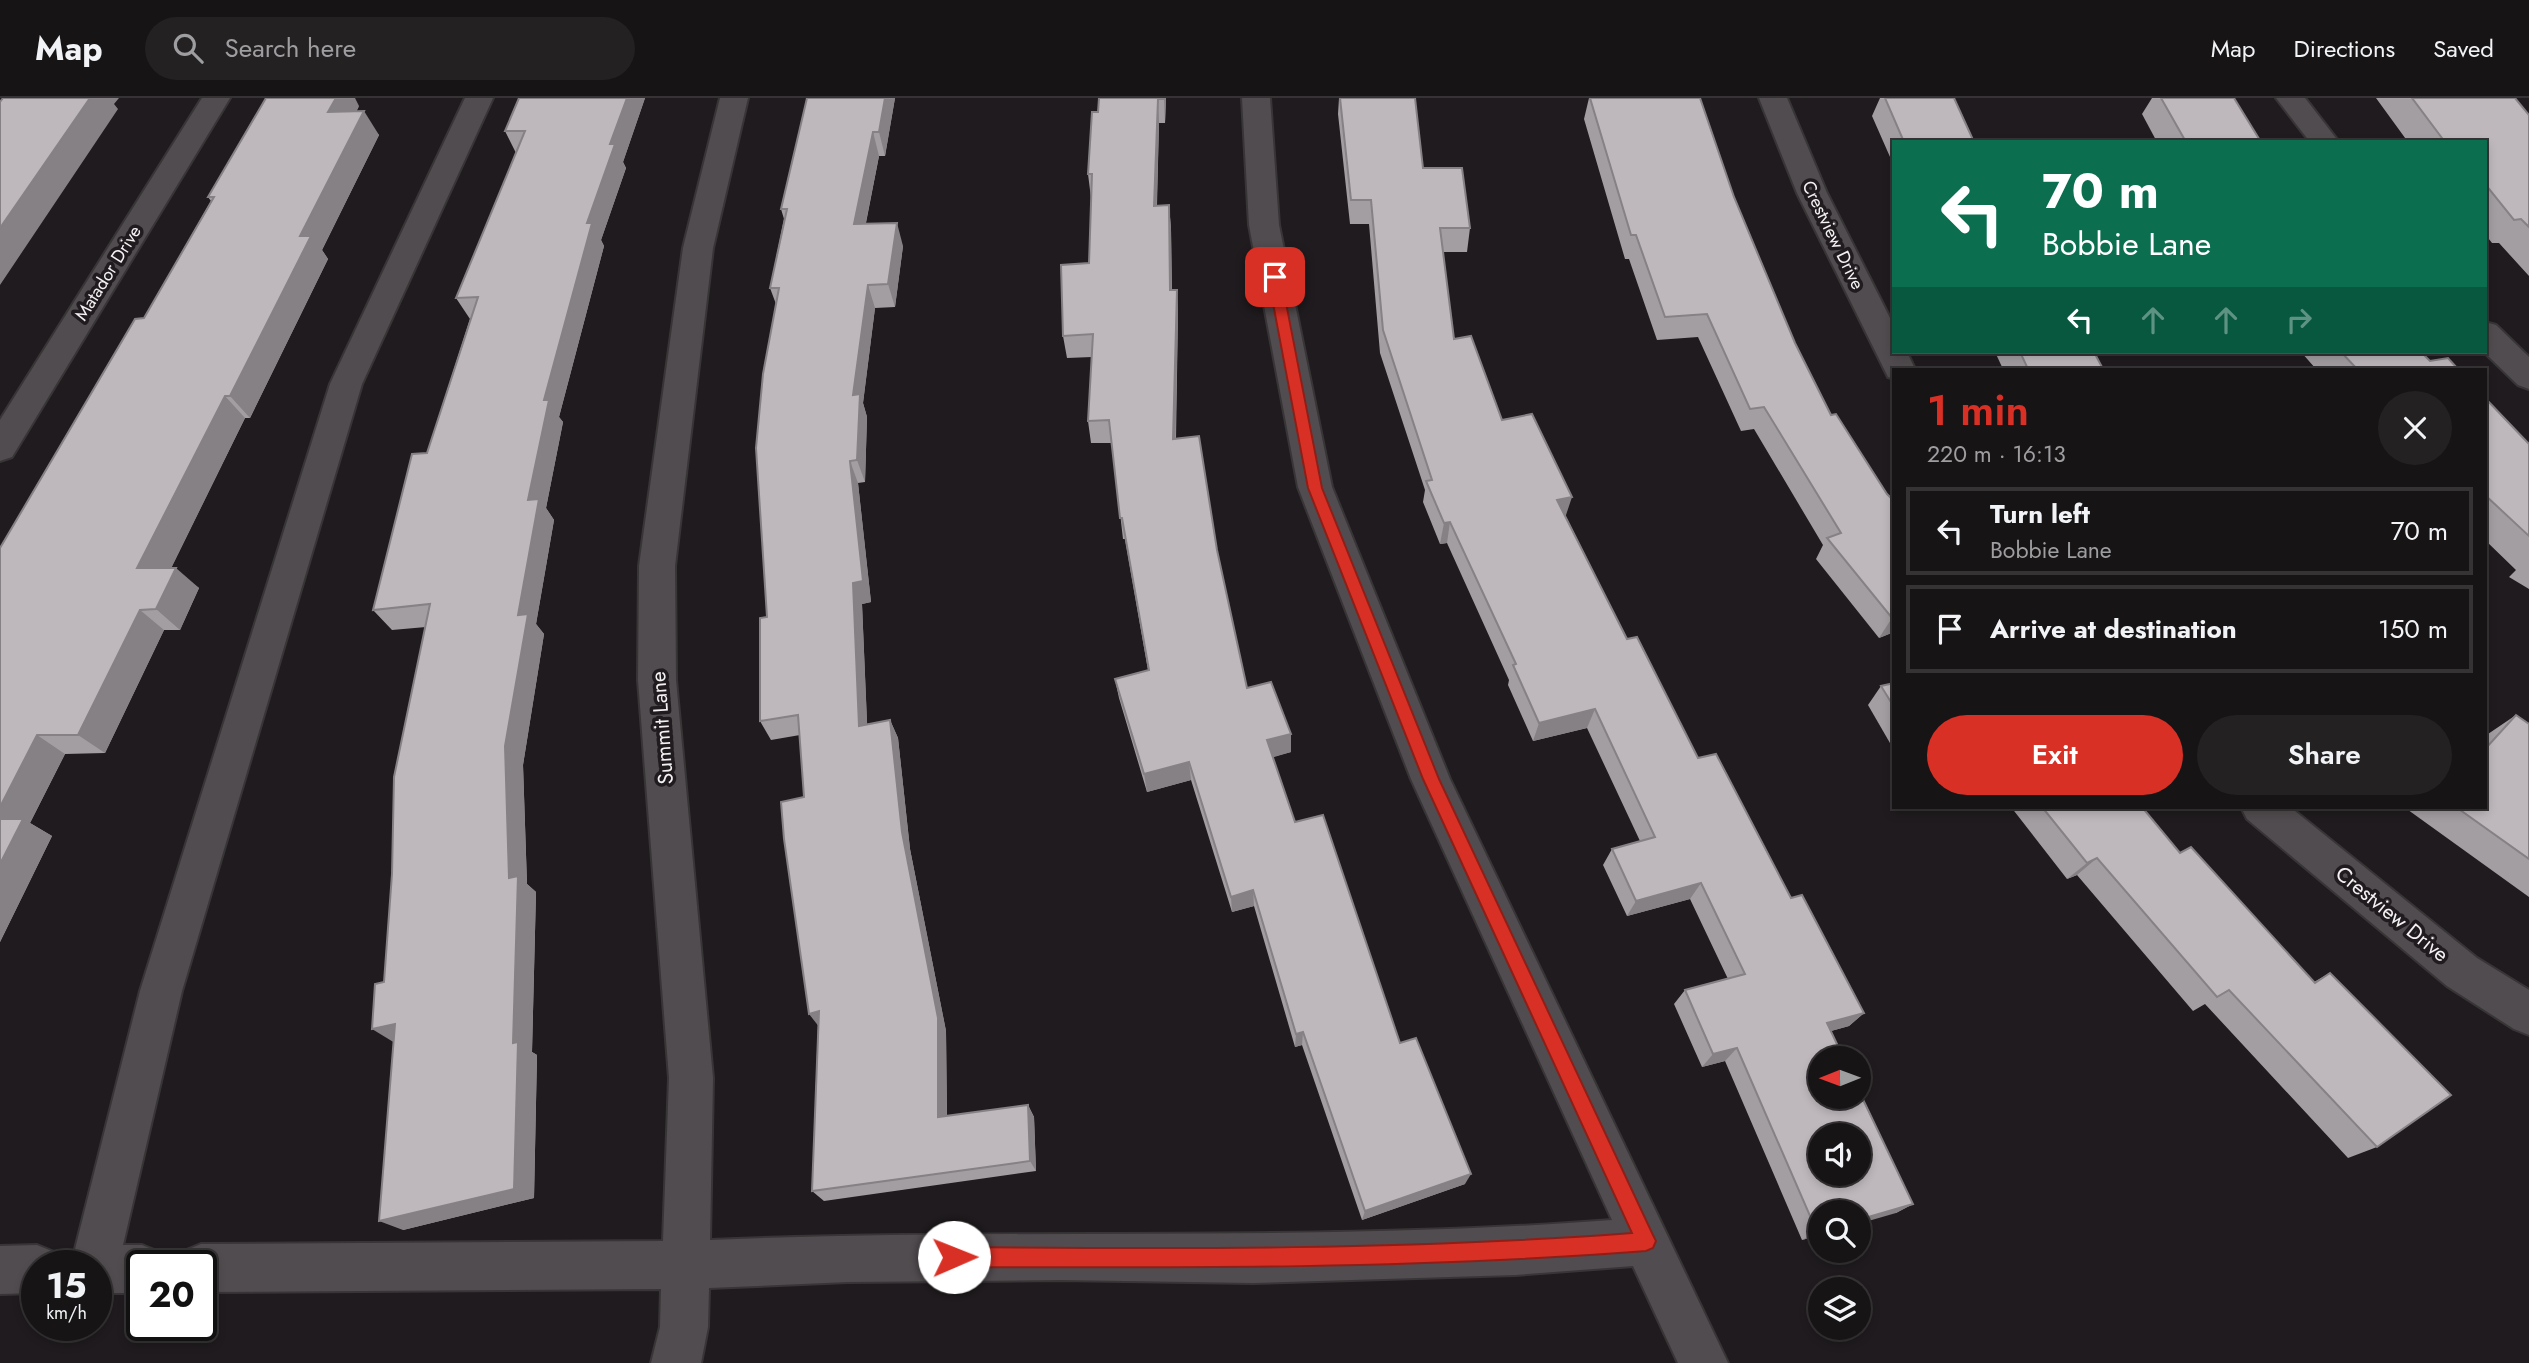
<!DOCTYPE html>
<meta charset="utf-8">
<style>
body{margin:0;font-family:Jost,sans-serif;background:#242123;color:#f1f3f6;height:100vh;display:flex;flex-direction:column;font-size:26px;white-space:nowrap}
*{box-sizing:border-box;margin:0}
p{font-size:23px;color:#9e9ea1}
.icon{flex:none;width:38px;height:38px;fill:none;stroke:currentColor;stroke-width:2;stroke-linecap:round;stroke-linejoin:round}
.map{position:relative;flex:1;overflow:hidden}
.side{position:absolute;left:1892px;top:270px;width:595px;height:441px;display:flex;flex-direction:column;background:#171416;border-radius:0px;box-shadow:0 4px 10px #0003,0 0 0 2px #363335}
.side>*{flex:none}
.top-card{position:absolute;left:1892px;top:42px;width:595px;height:214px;border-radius:0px;box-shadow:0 4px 10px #0003,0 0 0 2px #363335;background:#0b6e4f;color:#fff;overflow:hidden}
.needle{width:46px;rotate:269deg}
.buttons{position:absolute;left:1808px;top:948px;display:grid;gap:14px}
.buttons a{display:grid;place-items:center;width:63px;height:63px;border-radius:50%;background:#171416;box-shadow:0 4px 10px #0003,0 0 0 2px #363335;font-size:35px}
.speed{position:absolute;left:21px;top:1152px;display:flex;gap:14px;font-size:35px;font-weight:700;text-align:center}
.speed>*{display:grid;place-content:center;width:91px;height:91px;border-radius:50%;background:#171416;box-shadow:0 4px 10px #0003,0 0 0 2px #363335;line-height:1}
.speed small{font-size:18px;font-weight:400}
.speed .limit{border:4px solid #111;border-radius:10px;background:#fff;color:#111}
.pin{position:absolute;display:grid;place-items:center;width:60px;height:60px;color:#fff;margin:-30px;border-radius:14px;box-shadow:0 4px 10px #0006}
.me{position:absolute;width:77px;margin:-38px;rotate:89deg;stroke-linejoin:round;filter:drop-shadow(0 0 5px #0008)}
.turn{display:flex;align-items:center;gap:24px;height:147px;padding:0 35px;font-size:32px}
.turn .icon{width:91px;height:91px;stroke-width:2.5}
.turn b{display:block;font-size:49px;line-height:60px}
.lanes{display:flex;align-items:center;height:66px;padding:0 35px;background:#0003;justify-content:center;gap:35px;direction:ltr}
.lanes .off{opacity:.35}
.round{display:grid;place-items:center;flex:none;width:74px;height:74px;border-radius:37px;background:#242123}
.head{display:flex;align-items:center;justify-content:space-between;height:119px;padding:0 35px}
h1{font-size:42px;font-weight:600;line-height:52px;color:#d93025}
.primary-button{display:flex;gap:14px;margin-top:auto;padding:14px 35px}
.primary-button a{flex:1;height:80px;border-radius:42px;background:#d93025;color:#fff;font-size:28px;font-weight:600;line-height:80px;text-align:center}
.primary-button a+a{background:#242123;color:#f1f3f6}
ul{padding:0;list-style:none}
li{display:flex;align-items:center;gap:21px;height:88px;margin:0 14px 10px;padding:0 21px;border:4px solid #363335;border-radius:0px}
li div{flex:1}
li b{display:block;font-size:26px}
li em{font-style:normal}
header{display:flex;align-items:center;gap:42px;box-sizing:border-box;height:98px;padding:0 35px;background:#171416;border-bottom:2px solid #363335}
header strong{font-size:33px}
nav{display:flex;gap:38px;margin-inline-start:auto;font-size:24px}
.search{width:490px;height:63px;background:#242123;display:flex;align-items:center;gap:18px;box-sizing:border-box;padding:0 24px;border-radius:38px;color:#9e9ea1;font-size:26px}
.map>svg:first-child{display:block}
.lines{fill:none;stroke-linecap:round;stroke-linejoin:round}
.minor-casing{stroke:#383537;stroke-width:4}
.minor{fill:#514c4f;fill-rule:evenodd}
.wall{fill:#a39ea2}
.shaded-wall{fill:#858184}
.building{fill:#beb8bc;stroke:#858184;stroke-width:2;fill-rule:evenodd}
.route{fill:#d93025;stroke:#8d1f18;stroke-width:2}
.labels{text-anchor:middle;stroke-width:7;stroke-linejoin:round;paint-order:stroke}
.far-street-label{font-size:18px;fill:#f4f1f3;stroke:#1f1b1e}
.street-label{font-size:21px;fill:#f4f1f3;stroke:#1f1b1e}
</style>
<header>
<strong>Map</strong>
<div class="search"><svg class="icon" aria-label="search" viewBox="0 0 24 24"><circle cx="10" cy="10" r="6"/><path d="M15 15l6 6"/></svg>Search here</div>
<nav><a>Map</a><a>Directions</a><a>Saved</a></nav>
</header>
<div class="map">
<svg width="2529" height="1265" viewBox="0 0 2529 1265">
<rect width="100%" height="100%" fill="#1f1b1e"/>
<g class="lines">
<g class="minor-casing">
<g id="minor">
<path d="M 202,0 L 230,0 L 12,359 L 0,363 L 0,322 Z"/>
<path d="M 465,0 L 493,0 L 362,286 L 182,893 L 123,1147 L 142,1147 L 159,1154 L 164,1167 L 142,1167 L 142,1195 L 96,1195 L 96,1167 L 71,1167 L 140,893 L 330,286 Z"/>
<path d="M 720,0 L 748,0 L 713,150 L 675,468 L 676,582 L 713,980 L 710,1142 C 1011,1129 1312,1145 1612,1122 L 1411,681 L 1298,389 L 1249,127 L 1242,0 L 1270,0 L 1279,127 L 1332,389 L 1450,681 L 1728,1265 L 1678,1265 L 1633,1168 L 1515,1177 L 1253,1185 L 1061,1182 L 848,1184 L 709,1190 L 708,1229 L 701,1265 L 651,1265 L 660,1229 L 661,1191 L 201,1194 L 201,1167 L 178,1167 L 184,1153 L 201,1146 L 663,1143 L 669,980 L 638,582 L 639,468 L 683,150 Z"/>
<path d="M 1759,0 L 1787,0 L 1827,95 L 1894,228 L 1894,254 L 1907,254 L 1915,271 L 1894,271 L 1894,281 L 1888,279 L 1797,95 Z"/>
<path d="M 2276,0 L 2305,0 L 2339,44 L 2310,44 Z"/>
<path d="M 2485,224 L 2496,227 L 2529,259 L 2529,291 L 2518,287 L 2484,254 Z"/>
<path d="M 2241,709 L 2290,709 L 2477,860 L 2529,892 L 2529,937 L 2514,931 L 2447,888 L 2247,721 Z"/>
<path d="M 37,1147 L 54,1154 L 59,1167 L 37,1167 L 37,1195 L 0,1196 L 0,1148 Z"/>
</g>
</g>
<use href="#minor" class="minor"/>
</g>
<g class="wall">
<path d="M 519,0 L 645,0 L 623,64 L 626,70 L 601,142 L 604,148 L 559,319 L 563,324 L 546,410 L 554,422 L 536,526 L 544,536 L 523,667 L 527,786 L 536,794 L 532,954 L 537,957 L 534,1100 L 403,1132 L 394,944 L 384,884 L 426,529 L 392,532 L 373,512 L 427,355 L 470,221 L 456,200 L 516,55 L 505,33 Z"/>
<path d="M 807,0 L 895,0 L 885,58 L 879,58 L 866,125 L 903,148 L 895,209 L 875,210 L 863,305 L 867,319 L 865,384 L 858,385 L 871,504 L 862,506 L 867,626 L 890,622 L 898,640 L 910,751 L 946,933 L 947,1018 L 1028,1007 L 1034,1019 L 1036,1073 L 824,1103 L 812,1093 L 818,927 L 800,637 L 771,642 L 760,623 L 767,519 L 776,206 L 770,190 L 784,121 L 781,111 Z"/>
<path d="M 1099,0 L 1166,0 L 1165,25 L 1159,25 L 1157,107 L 1169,107 L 1171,131 L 1172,192 L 1177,192 L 1178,215 L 1176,341 L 1217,452 L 1247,590 L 1291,636 L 1291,654 L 1272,659 L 1295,724 L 1400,945 L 1465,1086 L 1362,1122 L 1302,947 L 1295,949 L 1254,808 L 1232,814 L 1191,682 L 1147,694 L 1119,600 L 1115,581 L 1148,572 L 1125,441 L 1123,441 L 1112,345 L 1091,345 L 1088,323 L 1092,259 L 1067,260 L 1063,238 L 1089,165 L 1091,100 L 1088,76 L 1098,14 Z"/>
<path d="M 1339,0 L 1415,0 L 1423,70 L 1470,130 L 1467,154 L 1443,154 L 1454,241 L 1502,322 L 1566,419 L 1627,541 L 1698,660 L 1791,800 L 1864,915 L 1849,928 L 1831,933 L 1913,1106 L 1896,1115 L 1820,1115 L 1820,1137 L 1802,1142 L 1725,963 L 1702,969 L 1674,906 L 1685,892 L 1728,881 L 1690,801 L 1627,818 L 1603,767 L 1612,751 L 1640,743 L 1587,630 L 1533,643 L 1508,587 L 1509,582 L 1447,445 L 1440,446 L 1423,404 L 1425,392 L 1380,255 L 1369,126 L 1350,126 L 1338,16 Z"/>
<path d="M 1589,0 L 1700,0 L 1734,99 L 1795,245 L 1831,317 L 1887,396 L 1894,534 L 1879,540 L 1816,461 L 1823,447 L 1754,331 L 1741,333 L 1698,239 L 1657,242 L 1629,161 L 1625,161 L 1584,21 Z"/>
<path d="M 1880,0 L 1954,0 L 1974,44 L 1894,44 L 1894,68 L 1872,18 Z"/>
<path d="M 2152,0 L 2234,0 L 2261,44 L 2157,44 L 2142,16 Z"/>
<path d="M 2376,0 L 2515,0 L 2529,17 L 2529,178 L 2499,145 L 2492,145 L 2485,136 L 2485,44 L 2408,44 Z"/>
<path d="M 359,8 L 356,14 L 379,37 L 322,152 L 328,161 L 250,320 L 245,320 L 171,470 L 199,490 L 180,532 L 164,532 L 105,655 L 65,656 L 30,725 L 52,738 L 0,844 L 0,450 L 144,220 L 211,103 L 208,99 Z"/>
<path d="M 1995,254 L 2094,254 L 2103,271 L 2003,271 Z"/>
<path d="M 2301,254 L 2421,254 L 2430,263 L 2458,271 L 2316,271 Z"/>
<path d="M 2485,300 L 2529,346 L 2529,491 L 2509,479 L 2516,472 L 2485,442 Z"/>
<path d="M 1894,585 L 1894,652 L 1868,607 L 1881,588 Z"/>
<path d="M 2516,617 L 2529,626 L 2529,799 L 2404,709 L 2485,709 L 2485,639 L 2488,636 Z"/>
<path d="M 2011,709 L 2142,709 L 2180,755 L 2314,884 L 2330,875 L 2377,1049 L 2348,1060 L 2205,906 L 2193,913 L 2077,777 L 2067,781 Z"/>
</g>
<g class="shaded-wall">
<path d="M 90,0 L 119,0 L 114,6 L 118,11 L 0,187 L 0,130 Z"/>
<path d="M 336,0 L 355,0 L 359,8 L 344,38 L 328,14 Z"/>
<path d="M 627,0 L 645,0 L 623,64 L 626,70 L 601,142 L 604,148 L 559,319 L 563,324 L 546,410 L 554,422 L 536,526 L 544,536 L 523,667 L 527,786 L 536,794 L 532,954 L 537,957 L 534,1100 L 403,1132 L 379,1123 L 513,945 L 505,648 L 528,402 L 544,302 L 587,125 L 610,46 Z"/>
<path d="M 885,0 L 895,0 L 885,58 L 879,34 Z"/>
<path d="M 1164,0 L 1166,0 L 1165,25 L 1164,1 Z"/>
<path d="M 1158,1 L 1159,25 L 1156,131 L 1154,108 Z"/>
<path d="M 364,13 L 379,37 L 322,152 L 328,161 L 250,320 L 230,298 L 300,138 Z"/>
<path d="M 873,34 L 879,58 L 861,149 L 854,126 Z"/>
<path d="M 1169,107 L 1171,131 L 1172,215 L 1170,192 Z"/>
<path d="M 897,125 L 903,148 L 895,209 L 888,186 Z"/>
<path d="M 868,187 L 875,210 L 863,305 L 867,319 L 865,384 L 857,362 L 853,297 Z"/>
<path d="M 1177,192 L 1178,215 L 1175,363 L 1173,341 Z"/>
<path d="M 225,298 L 245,320 L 161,491 L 137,470 Z"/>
<path d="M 850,363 L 858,385 L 871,504 L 862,506 L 868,646 L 859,628 L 853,485 Z"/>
<path d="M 1572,399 L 1565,420 L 1557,402 Z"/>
<path d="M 1450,424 L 1447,445 L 1440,446 L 1444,425 Z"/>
<path d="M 176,470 L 199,490 L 180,532 L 156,511 Z"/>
<path d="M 140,512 L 164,532 L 105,655 L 78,637 Z"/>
<path d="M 1894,519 L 1894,534 L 1879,540 L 1892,520 Z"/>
<path d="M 1595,611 L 1587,630 L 1533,643 L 1539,625 Z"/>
<path d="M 890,622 L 898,640 L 910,751 L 946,933 L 947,1031 L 938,1019 L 902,734 Z"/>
<path d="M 1291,636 L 1291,654 L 1267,661 L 1267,642 Z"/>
<path d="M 37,637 L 65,656 L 30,725 L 52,738 L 0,844 L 0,709 Z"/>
<path d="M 1189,664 L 1191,682 L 1147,694 L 1144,676 Z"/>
<path d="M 2097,760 L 2077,777 L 2067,781 L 2087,765 Z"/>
<path d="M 1701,785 L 1690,801 L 1627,818 L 1636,803 Z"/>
<path d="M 1253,792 L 1254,808 L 1232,814 L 1231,799 Z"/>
<path d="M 819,913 L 820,930 L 809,916 Z"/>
<path d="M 1864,915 L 1849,928 L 1813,938 L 1827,925 Z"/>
<path d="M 395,926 L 395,945 L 372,931 Z"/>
<path d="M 1303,934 L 1302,947 L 1295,949 L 1296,936 Z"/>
<path d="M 1737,950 L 1725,963 L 1702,969 L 1713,956 Z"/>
<path d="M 1028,1007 L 1034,1019 L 1036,1073 L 1030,1063 Z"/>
<path d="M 1471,1076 L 1465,1086 L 1362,1122 L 1365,1113 Z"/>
<path d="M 1913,1106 L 1896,1115 L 1858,1126 L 1858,1122 Z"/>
<path d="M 1820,1133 L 1820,1137 L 1802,1142 L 1817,1134 Z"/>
</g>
<g class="building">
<path d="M 3,0 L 90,0 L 0,130 L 0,4 Z"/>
<path d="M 266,0 L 336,0 L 328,14 L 364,13 L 300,138 L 311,138 L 230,298 L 225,298 L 137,470 L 176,470 L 156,511 L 140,512 L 78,637 L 37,637 L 0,709 L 0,450 L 135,221 L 144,220 L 214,99 L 208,99 Z"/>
<path d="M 519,0 L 627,0 L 610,46 L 615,46 L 587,125 L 592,125 L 544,302 L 549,302 L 528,402 L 539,401 L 518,517 L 528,516 L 505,648 L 509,780 L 518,778 L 513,945 L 518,944 L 514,1091 L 379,1123 L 395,926 L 372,931 L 375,886 L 384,884 L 392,776 L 394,679 L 430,506 L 373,512 L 412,356 L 427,355 L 478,199 L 456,200 L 525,33 L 505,33 Z"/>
<path d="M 807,0 L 885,0 L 879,34 L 873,34 L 854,126 L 897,125 L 888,186 L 868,187 L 853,297 L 860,296 L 857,362 L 850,363 L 863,483 L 853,485 L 859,628 L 890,622 L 902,734 L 938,920 L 938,1019 L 1028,1007 L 1030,1063 L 812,1093 L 819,913 L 809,916 L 784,741 L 781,704 L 804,699 L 798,617 L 760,623 L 760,520 L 767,519 L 756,350 L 763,276 L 779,190 L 770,190 L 787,111 L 781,111 Z"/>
<path d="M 1099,0 L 1164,0 L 1164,1 L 1158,1 L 1154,108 L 1169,107 L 1170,192 L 1177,192 L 1173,341 L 1199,338 L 1217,452 L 1247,590 L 1271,584 L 1291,636 L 1267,642 L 1295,724 L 1323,717 L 1400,945 L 1416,940 L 1471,1076 L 1365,1113 L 1303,934 L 1296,936 L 1253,792 L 1231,799 L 1189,664 L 1144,676 L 1115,581 L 1149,572 L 1122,420 L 1120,420 L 1109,322 L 1088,323 L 1093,236 L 1063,238 L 1061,167 L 1089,165 L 1092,76 L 1088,76 L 1092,14 L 1098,14 Z"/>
<path d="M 1340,0 L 1415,0 L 1423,70 L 1462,70 L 1470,130 L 1440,130 L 1454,241 L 1471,238 L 1502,322 L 1532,316 L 1572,399 L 1557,402 L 1627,541 L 1637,539 L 1698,660 L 1716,656 L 1791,800 L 1802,797 L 1864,915 L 1827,925 L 1844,961 L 1820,961 L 1820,999 L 1858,999 L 1858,991 L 1913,1106 L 1858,1122 L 1858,1115 L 1820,1115 L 1820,1133 L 1817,1134 L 1737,950 L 1713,956 L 1685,892 L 1745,876 L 1701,785 L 1636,803 L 1612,751 L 1655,739 L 1595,611 L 1539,625 L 1513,567 L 1516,566 L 1450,424 L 1444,425 L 1426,383 L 1432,382 L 1383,232 L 1371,102 L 1351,102 ZM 1820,1038 L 1858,1038 L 1858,1076 L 1820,1076 Z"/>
<path d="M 1590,0 L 1700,0 L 1734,99 L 1795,245 L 1831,317 L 1836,316 L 1887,396 L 1894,403 L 1894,519 L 1892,520 L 1827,440 L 1841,435 L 1764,309 L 1750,311 L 1707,216 L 1665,219 L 1636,137 L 1631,137 Z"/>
<path d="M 1885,0 L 1954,0 L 1974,44 L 1904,44 Z"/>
<path d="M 2161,0 L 2234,0 L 2261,44 L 2186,44 Z"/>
<path d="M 2412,0 L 2515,0 L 2529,17 L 2529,129 L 2521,121 L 2514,122 L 2485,86 L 2485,44 L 2445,44 Z"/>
<path d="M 2020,254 L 2094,254 L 2103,271 L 2028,271 Z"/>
<path d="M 2341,254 L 2421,254 L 2430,263 L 2448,260 L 2458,271 L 2357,271 Z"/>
<path d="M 2485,300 L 2529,346 L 2529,438 L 2485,397 Z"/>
<path d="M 1894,585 L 1894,609 L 1881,588 Z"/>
<path d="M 2516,617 L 2529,626 L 2529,761 L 2456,709 L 2485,709 L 2485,649 L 2486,650 Z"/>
<path d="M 2042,709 L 2142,709 L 2180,755 L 2191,749 L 2315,885 L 2330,875 L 2451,997 L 2377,1049 L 2229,892 L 2217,899 L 2097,760 L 2087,765 Z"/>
<path d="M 0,721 L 23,721 L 0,766 Z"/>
</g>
<path class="route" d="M 1275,175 L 1281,179 L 1322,390 L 1439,681 L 1653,1137 L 1656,1143 L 1653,1150 L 1646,1153 C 1416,1171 1185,1170 954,1169 L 947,1166 L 944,1159 L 947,1152 L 954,1149 C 1181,1151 1406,1152 1632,1135 L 1423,681 L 1308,390 L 1268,179 Z"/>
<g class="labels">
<g class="far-street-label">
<text transform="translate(1833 137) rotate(64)" y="6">Crestview Drive</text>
<text transform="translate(108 175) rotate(-58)" y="6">Matador Drive</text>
</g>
<g class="street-label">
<text transform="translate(662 630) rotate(-94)" y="7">Summit Lane</text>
<text transform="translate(2392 816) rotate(39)" y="7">Crestview Drive</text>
</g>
</g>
</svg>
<div class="buttons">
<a><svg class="needle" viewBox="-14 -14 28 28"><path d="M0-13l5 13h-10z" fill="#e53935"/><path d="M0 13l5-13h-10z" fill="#9e9ea1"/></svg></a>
<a><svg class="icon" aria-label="sound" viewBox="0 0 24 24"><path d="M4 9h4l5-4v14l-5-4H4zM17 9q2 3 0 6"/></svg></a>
<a><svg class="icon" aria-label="search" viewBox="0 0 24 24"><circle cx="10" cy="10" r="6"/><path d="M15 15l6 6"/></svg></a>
<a><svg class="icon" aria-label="layers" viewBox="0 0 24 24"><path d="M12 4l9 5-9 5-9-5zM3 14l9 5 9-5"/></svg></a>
</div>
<div class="speed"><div>15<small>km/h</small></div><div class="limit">20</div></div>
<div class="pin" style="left:1275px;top:179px;background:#d93025"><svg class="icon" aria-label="arrive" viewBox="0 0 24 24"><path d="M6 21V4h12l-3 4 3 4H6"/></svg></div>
<svg class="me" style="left:954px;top:1159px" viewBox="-20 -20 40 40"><circle r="19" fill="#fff"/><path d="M0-13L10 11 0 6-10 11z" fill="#d93025"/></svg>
<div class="top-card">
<div class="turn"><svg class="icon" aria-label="left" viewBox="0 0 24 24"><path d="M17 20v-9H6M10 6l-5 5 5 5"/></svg><div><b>70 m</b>Bobbie Lane</div></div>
<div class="lanes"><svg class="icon" aria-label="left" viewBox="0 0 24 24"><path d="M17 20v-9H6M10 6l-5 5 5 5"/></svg><svg class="icon off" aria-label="ahead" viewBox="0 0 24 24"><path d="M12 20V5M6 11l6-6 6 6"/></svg><svg class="icon off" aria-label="ahead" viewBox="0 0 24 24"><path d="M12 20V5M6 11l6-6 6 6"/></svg><svg class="icon off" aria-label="right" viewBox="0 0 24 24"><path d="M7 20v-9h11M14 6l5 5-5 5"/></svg></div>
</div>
<section class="side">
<div class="head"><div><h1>1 min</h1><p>220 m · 16:13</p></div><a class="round"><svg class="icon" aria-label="close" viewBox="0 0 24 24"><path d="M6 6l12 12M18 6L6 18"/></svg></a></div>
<ul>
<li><svg class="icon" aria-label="left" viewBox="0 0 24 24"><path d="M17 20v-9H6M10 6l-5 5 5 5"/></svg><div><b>Turn left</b><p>Bobbie Lane</p></div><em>70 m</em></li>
<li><svg class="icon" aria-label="arrive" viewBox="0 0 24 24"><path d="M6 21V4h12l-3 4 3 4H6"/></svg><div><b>Arrive at destination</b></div><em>150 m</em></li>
</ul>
<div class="primary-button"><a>Exit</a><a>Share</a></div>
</section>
</div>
